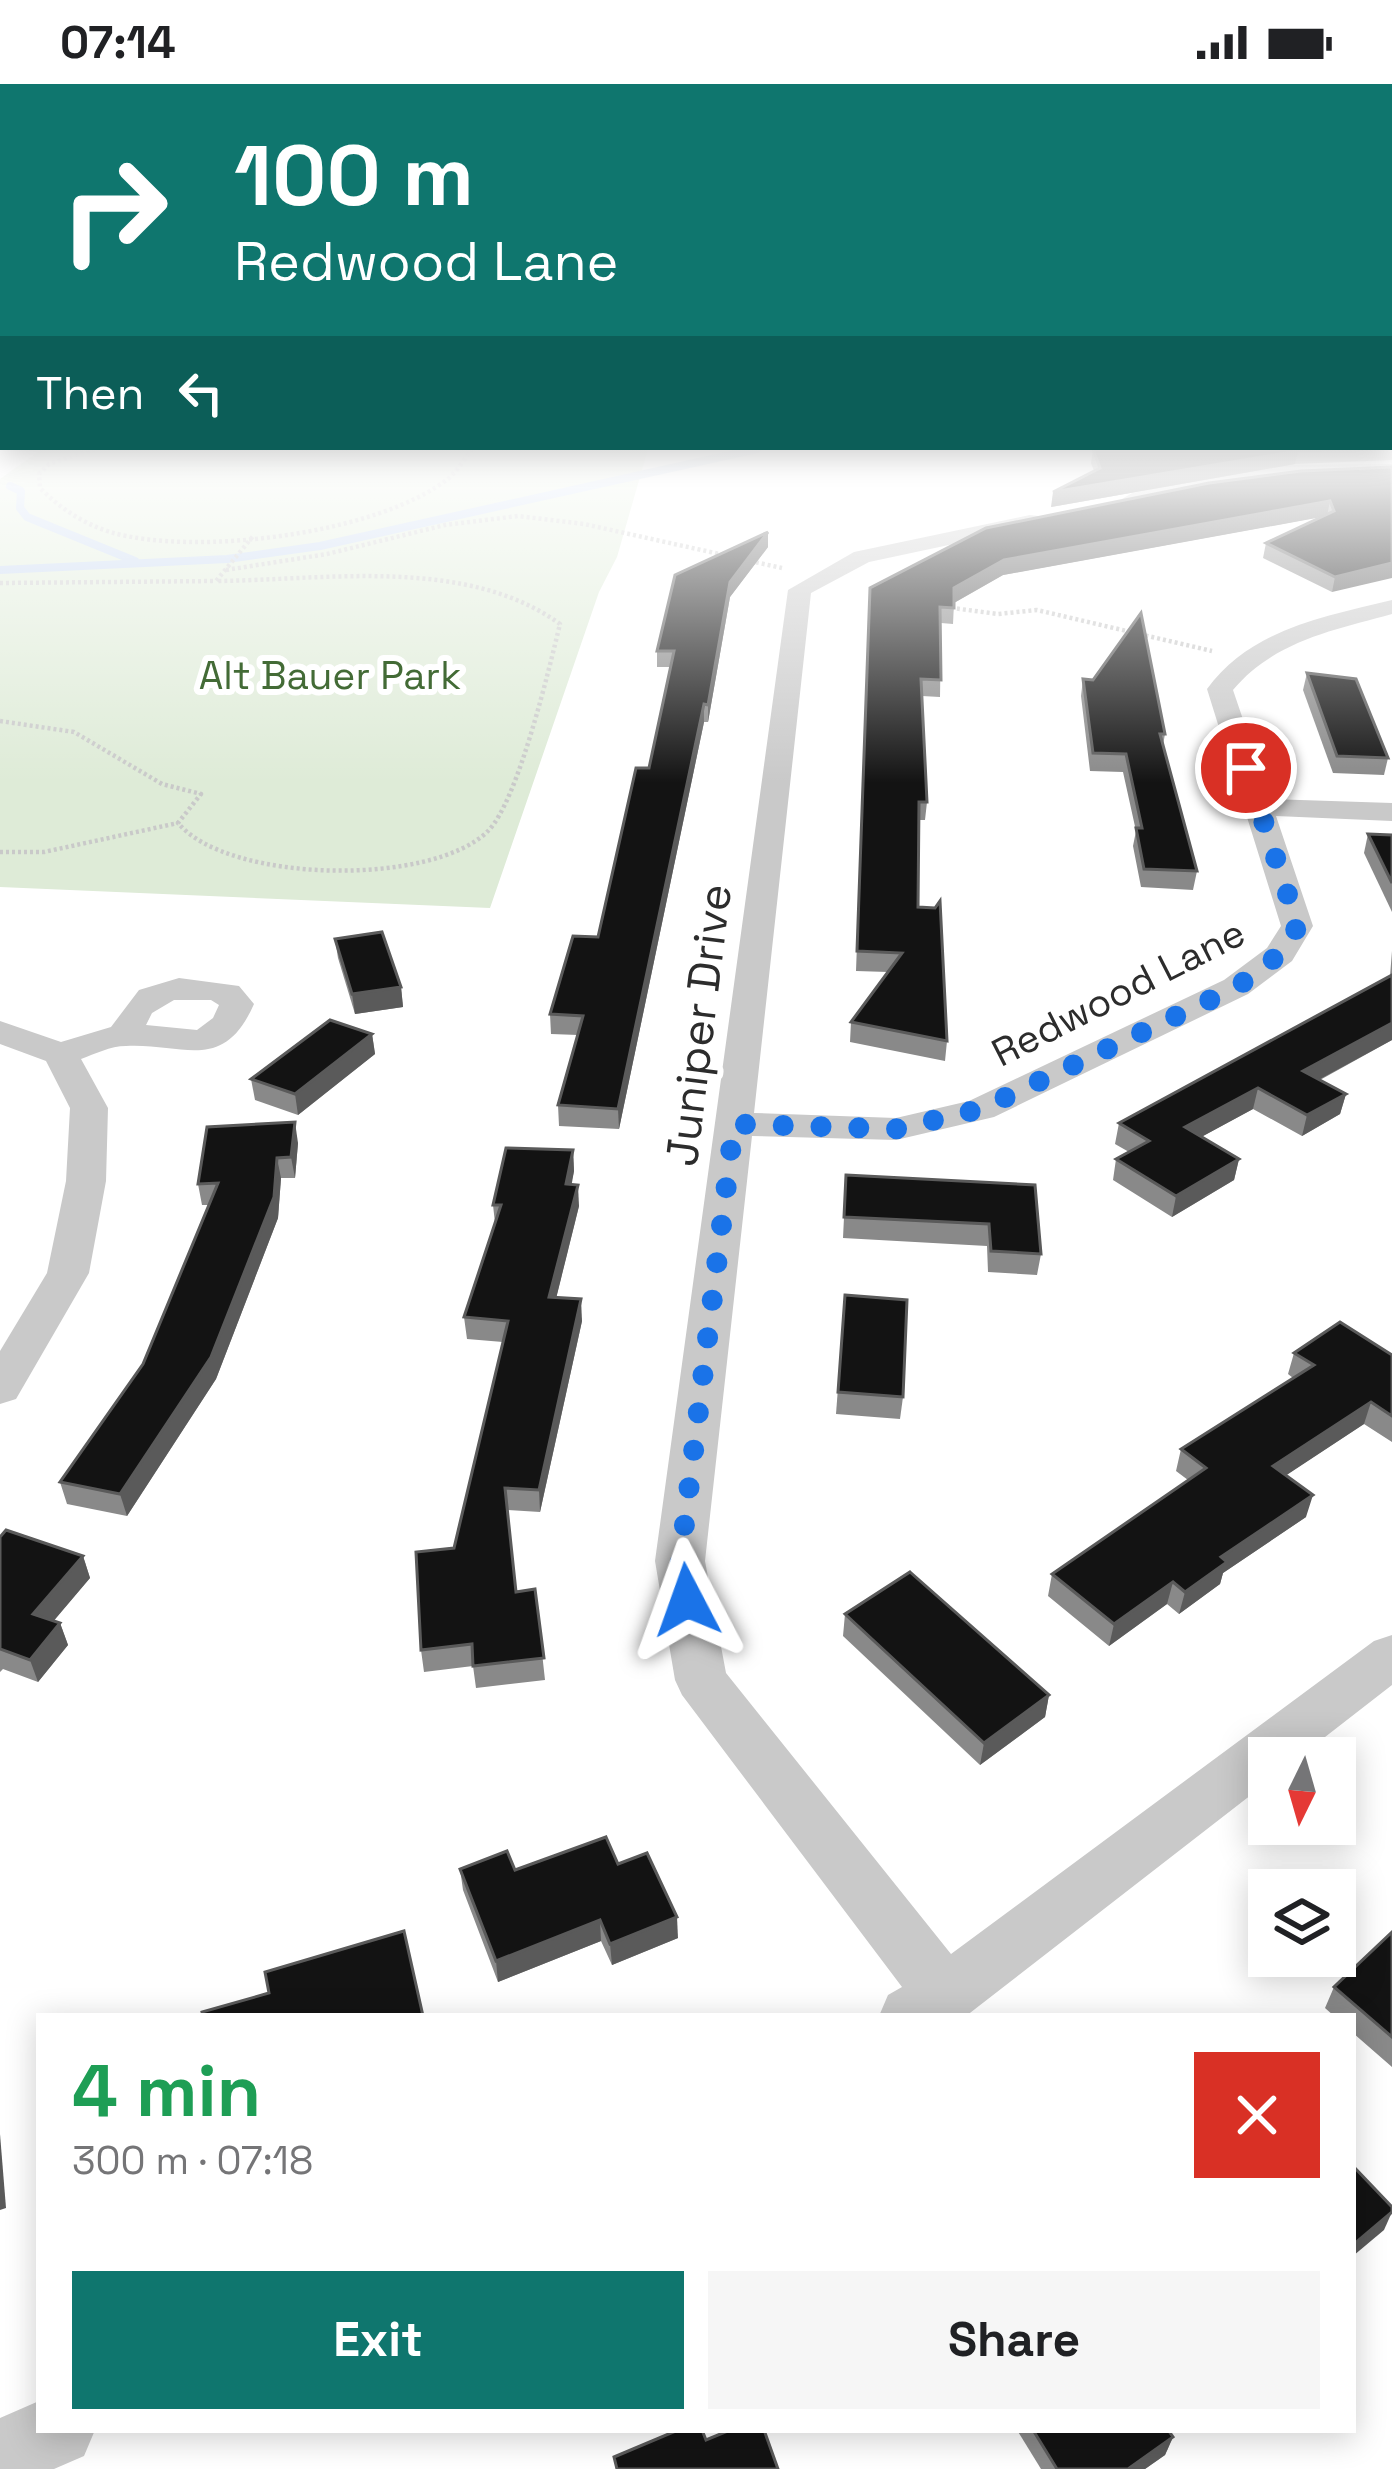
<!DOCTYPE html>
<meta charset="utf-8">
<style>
body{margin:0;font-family:"Space Grotesk",sans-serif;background:#f6f6f6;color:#202124;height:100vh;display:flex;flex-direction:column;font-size:45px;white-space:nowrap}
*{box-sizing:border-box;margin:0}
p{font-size:39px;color:#757577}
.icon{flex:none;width:66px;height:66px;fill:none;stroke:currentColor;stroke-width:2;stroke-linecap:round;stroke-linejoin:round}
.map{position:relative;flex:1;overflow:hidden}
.drawer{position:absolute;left:36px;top:1929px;width:1320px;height:420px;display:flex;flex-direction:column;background:#fff;border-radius:0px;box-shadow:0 6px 30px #0003}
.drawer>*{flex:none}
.hud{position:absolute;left:0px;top:0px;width:1392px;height:366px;box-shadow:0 6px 30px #0003;background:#0f766e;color:#fff;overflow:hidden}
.needle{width:78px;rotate:185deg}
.controls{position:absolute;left:1248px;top:1653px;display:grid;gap:24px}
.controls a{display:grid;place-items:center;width:108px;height:108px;border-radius:0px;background:#fff;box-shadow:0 6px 30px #0003;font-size:60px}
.pin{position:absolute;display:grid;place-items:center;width:102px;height:102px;color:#fff;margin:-51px;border:6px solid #fff;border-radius:50%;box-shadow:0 3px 12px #0007}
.me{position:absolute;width:132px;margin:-66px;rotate:356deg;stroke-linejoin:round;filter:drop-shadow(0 0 9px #0008)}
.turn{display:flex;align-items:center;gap:42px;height:252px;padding:0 36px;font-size:54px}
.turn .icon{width:156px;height:156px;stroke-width:2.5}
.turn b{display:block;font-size:84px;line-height:102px}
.then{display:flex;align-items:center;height:114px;padding:0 36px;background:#0003;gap:24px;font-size:45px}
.round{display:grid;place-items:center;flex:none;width:126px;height:126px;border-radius:0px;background:#f6f6f6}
.headline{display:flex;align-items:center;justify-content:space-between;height:204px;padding:0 36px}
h1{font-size:72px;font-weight:700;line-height:90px;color:#1e9e55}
.action{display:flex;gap:24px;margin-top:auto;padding:24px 36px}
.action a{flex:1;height:138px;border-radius:0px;background:#0f766e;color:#fff;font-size:48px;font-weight:700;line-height:138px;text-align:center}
.action a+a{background:#f6f6f6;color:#202124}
.status{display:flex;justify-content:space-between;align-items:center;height:84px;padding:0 60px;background:#fff;direction:ltr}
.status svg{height:33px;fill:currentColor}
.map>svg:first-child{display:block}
.green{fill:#deebd7}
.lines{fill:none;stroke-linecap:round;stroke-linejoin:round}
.stream{stroke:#c1d3ee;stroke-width:8}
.path{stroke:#c9c9c9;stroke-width:4.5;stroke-dasharray:3 3;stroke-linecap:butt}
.street{fill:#c9c9c9;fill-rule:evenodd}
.wall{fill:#898989}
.shaded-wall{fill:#5a5a5a}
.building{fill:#131313;stroke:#5a5a5a;stroke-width:3}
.route{stroke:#1a73e8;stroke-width:21;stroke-dasharray:0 37.8}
.labels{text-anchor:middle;stroke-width:12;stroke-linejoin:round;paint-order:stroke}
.far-park-label{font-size:39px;fill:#436b36;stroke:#fff}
.far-street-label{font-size:39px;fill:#2c2c2c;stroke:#fff}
.street-label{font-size:45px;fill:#2c2c2c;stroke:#fff}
</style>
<div class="status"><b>07:14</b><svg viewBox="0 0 49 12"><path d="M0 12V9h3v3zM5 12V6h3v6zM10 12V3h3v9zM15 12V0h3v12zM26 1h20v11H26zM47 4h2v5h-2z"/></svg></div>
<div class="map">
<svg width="1392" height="2385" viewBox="0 0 1392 2385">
<rect width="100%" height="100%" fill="#fff"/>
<path class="green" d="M 42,365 L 648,365 L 617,473 L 599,508 L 490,824 L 0,803 L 0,395 Z"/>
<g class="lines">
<g class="stream">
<path d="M 10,402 L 21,407 L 20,424 L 27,433 L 135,477"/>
<path d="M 0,486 L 227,475 L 320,462 L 757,365"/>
</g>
<g class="path">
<path d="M 95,365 L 49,380 L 39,390 L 40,404 C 60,424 82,439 110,448 C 194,473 379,450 449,394 C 458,386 465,374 472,365"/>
<path d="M 750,477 L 782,484"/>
<path d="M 226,486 L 327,470 L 445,441 L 518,432 L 584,440 L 724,471"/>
<path d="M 0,499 L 216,497"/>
<path d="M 945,523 L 998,530 L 1037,526 L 1212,567"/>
<path d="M 0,637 L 74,648 L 162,700 L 201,710 L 178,739 C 228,799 432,803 488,747 C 518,717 549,585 560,540 C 466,472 326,496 216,497 L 254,451"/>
<path d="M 0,768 L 44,768 L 178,739"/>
</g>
<g class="street">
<path d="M 1392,380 L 1392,392 L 1274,393 L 1132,421 L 1122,415 L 1132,409 L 1274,381 Z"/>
<path d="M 1030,431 L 1038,432 L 1038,442 L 869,478 L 811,509 L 754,1029 L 896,1034 L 969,1017 L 1224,896 L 1267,864 L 1281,842 L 1207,605 C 1251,545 1323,533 1392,516 L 1392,530 C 1334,546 1274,557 1233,606 L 1270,715 L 1392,719 L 1392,737 L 1276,732 L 1313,842 L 1292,877 L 1248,910 L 994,1033 L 896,1056 L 752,1052 L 705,1477 L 726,1589 L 951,1870 L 1374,1557 L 1392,1551 L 1392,1601 L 1298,1674 L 1269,1674 L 1269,1697 L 966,1932 L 879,1932 L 888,1911 L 902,1903 L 682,1611 L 675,1596 L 655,1477 L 788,506 L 854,468 Z"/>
<path d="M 179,894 L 239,902 L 254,920 C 223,990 184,959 126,962 C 110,962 95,970 81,975 L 108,1024 L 106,1097 L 89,1189 L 16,1315 L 0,1320 L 0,1267 L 47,1189 L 66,1097 L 70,1024 L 46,977 L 0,960 L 0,937 L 61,958 L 111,943 L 139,906 ZM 174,916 L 211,916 L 219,921 L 213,934 L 197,946 L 146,941 L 152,929 Z"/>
<path d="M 39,2317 L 39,2346 L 95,2346 L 84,2372 L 54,2385 L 0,2385 L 0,2334 Z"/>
</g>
</g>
<g class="wall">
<path d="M 1093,365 L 1392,365 L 1392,376 L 1295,380 L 1051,423 L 1094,387 L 1091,379 Z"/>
<path d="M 1392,383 L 1332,508 L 1263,474 L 1266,459 L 1320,433 L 1003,491 L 954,519 L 953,540 L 941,539 L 940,613 L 922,612 L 927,718 L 925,736 L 919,736 L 918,823 L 947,957 L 945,977 L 850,958 L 851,938 L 888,888 L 856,887 L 870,504 Z"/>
<path d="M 768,448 L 768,463 L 730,513 L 708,638 L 704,638 L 619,1045 L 559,1042 L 558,1021 L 578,951 L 551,950 L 550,930 L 598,853 L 649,684 L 671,583 L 657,583 L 657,567 Z"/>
<path d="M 1307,589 L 1388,674 L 1384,691 L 1333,689 L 1303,606 Z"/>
<path d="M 1083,595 L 1165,650 L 1163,661 L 1197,787 L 1193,806 L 1141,803 L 1133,762 L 1136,747 L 1123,688 L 1090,687 L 1081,612 Z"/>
<path d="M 1368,750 L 1392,751 L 1392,828 L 1364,769 Z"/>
<path d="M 335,855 L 401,903 L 403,923 L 355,930 L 338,874 Z"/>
<path d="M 1392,867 L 1392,956 L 1320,996 L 1346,1010 L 1340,1030 L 1302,1052 L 1253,1025 L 1201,1053 L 1239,1075 L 1234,1096 L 1172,1133 L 1113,1096 L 1116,1075 L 1129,1068 L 1115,1060 L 1119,1039 L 1390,892 Z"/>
<path d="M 372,950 L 375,970 L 298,1031 L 255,1016 L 251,995 Z"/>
<path d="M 298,1059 L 295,1094 L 281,1094 L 278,1134 L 216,1295 L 127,1432 L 67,1420 L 60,1398 L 143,1280 L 209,1121 L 202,1121 L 198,1100 Z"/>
<path d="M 573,1066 L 574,1087 L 571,1100 L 579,1122 L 556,1214 L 582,1237 L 540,1428 L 507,1426 L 516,1508 L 535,1505 L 545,1596 L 476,1604 L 473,1582 L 424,1588 L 421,1566 L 454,1464 L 503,1258 L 467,1255 L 464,1233 L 495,1139 L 493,1121 Z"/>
<path d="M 846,1091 L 1035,1101 L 1041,1170 L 1037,1191 L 988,1188 L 987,1162 L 843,1154 Z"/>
<path d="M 845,1211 L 903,1313 L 900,1335 L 836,1330 Z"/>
<path d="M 1294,1269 L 1392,1271 L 1392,1358 L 1364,1340 L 1286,1391 L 1306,1433 L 1223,1489 L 1220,1500 L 1179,1530 L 1167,1520 L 1109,1562 L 1048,1512 L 1052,1490 L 1188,1396 L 1176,1387 L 1181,1365 L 1293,1294 L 1288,1290 Z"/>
<path d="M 0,1453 L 83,1472 L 90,1494 L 53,1537 L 60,1539 L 68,1561 L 38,1598 L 3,1585 L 0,1588 Z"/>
<path d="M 845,1530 L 1049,1611 L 1045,1633 L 980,1681 L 843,1552 Z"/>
<path d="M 618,1780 L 678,1854 L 612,1881 L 601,1857 L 498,1898 L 463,1806 L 460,1785 L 515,1786 Z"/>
<path d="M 1392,1848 L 1392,1983 L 1353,1949 L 1353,1932 L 1334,1932 L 1325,1924 L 1334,1903 Z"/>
<path d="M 1017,2346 L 1168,2346 L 1173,2353 L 1165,2371 L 1145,2385 L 1041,2385 Z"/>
</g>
<g class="shaded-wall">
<path d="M 1298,367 L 1295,380 L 1051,423 L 1053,408 Z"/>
<path d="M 1330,417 L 1327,432 L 1003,491 L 952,520 L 954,504 L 1004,476 Z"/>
<path d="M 768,448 L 768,463 L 730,513 L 708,638 L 708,621 L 730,498 Z"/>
<path d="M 1392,479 L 1392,494 L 1332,508 L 1335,493 Z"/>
<path d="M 704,620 L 704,638 L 619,1045 L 618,1025 Z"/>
<path d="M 401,903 L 403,923 L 355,930 L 352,910 Z"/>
<path d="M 1392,939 L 1392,956 L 1298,1007 L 1303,987 Z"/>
<path d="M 372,950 L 375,970 L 298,1031 L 295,1010 Z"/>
<path d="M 1258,1004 L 1253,1025 L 1181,1064 L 1185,1043 Z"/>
<path d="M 1346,1010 L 1340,1030 L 1302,1052 L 1307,1031 Z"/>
<path d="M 295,1038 L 298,1059 L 295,1094 L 291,1073 Z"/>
<path d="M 573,1066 L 574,1087 L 568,1121 L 566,1100 Z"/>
<path d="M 277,1074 L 281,1094 L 278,1134 L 216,1295 L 127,1432 L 120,1410 Z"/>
<path d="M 1239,1075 L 1234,1096 L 1172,1133 L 1176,1112 Z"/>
<path d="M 578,1101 L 579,1122 L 551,1235 L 549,1213 Z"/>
<path d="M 581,1215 L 582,1237 L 540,1428 L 539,1406 Z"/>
<path d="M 1371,1318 L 1364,1340 L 1267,1404 L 1273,1382 Z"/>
<path d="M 1313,1411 L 1306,1433 L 1223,1489 L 1220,1500 L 1179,1530 L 1185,1508 L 1221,1473 Z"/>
<path d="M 83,1472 L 90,1494 L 41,1552 L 33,1530 Z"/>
<path d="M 1173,1498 L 1167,1520 L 1109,1562 L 1114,1540 Z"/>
<path d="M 60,1539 L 68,1561 L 38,1598 L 30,1576 Z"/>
<path d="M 1049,1611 L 1045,1633 L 980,1681 L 984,1659 Z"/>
<path d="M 677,1833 L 678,1854 L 612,1881 L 610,1860 Z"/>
<path d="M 600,1836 L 601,1857 L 498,1898 L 496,1877 Z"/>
<path d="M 0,2050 L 6,2124 L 0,2126 Z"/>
<path d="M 1392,2128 L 1384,2146 L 1353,2172 L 1353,2161 Z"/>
<path d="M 1173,2353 L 1165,2371 L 1145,2385 L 1128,2385 Z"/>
</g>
<g class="building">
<path d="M 1093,365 L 1333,365 L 1298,367 L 1053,408 L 1100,384 Z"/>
<path d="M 1392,383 L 1392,479 L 1335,493 L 1266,459 L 1334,427 L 1330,417 L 1004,476 L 954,504 L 954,524 L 940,523 L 941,596 L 921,595 L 927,718 L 919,718 L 918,823 L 935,824 L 940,817 L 947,957 L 851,938 L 902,869 L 857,867 L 870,504 L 986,444 L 1209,399 L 1301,387 Z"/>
<path d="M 768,448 L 730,498 L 708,621 L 704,620 L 618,1025 L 558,1021 L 583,932 L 550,930 L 573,852 L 598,853 L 636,684 L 649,684 L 674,567 L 657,567 L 675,491 Z"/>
<path d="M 1141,529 L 1165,650 L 1160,650 L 1197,787 L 1144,785 L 1136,744 L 1142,744 L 1126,670 L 1093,669 L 1083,595 L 1093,596 Z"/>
<path d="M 1307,589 L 1356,595 L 1388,674 L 1337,672 Z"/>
<path d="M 1368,750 L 1392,751 L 1392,799 Z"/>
<path d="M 382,848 L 401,903 L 352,910 L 335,855 Z"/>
<path d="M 1392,891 L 1392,939 L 1303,987 L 1346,1010 L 1307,1031 L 1258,1004 L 1185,1043 L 1239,1075 L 1176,1112 L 1116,1075 L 1149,1057 L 1119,1039 Z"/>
<path d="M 330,936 L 372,950 L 295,1010 L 251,995 Z"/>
<path d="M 295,1038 L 291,1073 L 277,1074 L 274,1113 L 211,1273 L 120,1410 L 60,1398 L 143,1280 L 218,1099 L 198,1100 L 207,1043 Z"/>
<path d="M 506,1064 L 573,1066 L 566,1100 L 578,1101 L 549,1213 L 581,1215 L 539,1406 L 505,1404 L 516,1508 L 535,1505 L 544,1574 L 473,1582 L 472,1560 L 421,1566 L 416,1468 L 454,1464 L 508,1237 L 464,1233 L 501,1121 L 493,1121 Z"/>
<path d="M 846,1091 L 1035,1101 L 1041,1170 L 991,1167 L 989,1140 L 844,1133 Z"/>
<path d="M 845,1211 L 907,1216 L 903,1313 L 838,1308 Z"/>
<path d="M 1340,1238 L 1392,1271 L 1392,1332 L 1371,1318 L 1273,1382 L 1313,1411 L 1221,1473 L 1227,1478 L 1185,1508 L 1173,1498 L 1114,1540 L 1052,1490 L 1206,1384 L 1181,1365 L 1314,1281 L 1294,1269 Z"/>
<path d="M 6,1446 L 83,1472 L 33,1530 L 60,1539 L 30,1576 L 0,1565 L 0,1453 Z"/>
<path d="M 910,1488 L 1049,1611 L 984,1659 L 845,1530 Z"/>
<path d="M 606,1753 L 618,1780 L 647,1769 L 677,1833 L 610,1860 L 600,1836 L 496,1877 L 460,1785 L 507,1767 L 515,1786 Z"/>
<path d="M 404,1847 L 423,1932 L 203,1932 L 202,1928 L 269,1909 L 265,1888 Z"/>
<path d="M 1392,1848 L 1392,1953 L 1334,1903 Z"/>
<path d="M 1353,2082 L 1392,2123 L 1392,2128 L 1353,2161 Z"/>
<path d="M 678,2346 L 702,2346 L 706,2356 L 730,2346 L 764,2346 L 778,2385 L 617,2385 L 614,2373 Z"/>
<path d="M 1033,2346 L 1168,2346 L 1173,2353 L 1128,2385 L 1057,2385 Z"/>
</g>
<linearGradient id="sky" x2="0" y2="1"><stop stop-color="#98c0ea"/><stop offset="0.52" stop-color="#fff"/><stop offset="1" stop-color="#fff" stop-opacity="0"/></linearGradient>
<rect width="1392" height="699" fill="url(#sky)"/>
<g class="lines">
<path class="route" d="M 687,1516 L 680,1477 L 734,1040 L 896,1045 L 981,1025 L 1237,903 L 1280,870 L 1298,842 L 1246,684"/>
</g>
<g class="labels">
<g class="far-park-label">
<text x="330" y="605">Alt Bauer Park</text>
</g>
<g class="far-street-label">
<text transform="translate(1118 908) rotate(-27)" y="14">Redwood Lane</text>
</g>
<g class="street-label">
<text transform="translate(698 941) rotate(-83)" y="16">Juniper Drive</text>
</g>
</g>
</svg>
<div class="controls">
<a><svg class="needle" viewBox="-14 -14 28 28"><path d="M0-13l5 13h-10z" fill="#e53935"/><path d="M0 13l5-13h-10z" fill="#757577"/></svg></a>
<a><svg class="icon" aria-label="layers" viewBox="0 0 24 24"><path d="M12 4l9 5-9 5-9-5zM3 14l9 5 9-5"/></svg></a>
</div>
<div class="pin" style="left:1246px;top:684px;background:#d93025"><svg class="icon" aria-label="arrive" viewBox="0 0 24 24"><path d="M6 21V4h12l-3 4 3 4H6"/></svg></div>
<svg class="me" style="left:687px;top:1516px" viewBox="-20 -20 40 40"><path d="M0-17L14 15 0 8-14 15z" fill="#1a73e8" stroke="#fff" stroke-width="4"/></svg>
<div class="hud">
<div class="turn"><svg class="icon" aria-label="right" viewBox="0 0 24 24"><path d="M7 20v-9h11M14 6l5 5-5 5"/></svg><div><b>100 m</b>Redwood Lane</div></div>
<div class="then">Then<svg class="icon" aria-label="left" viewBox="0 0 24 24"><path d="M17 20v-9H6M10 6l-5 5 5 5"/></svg></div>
</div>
<section class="drawer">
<div class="headline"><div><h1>4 min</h1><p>300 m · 07:18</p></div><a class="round" style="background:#d93025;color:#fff"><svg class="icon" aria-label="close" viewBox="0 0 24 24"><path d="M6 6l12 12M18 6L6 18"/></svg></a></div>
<div class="action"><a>Exit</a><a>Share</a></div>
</section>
</div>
